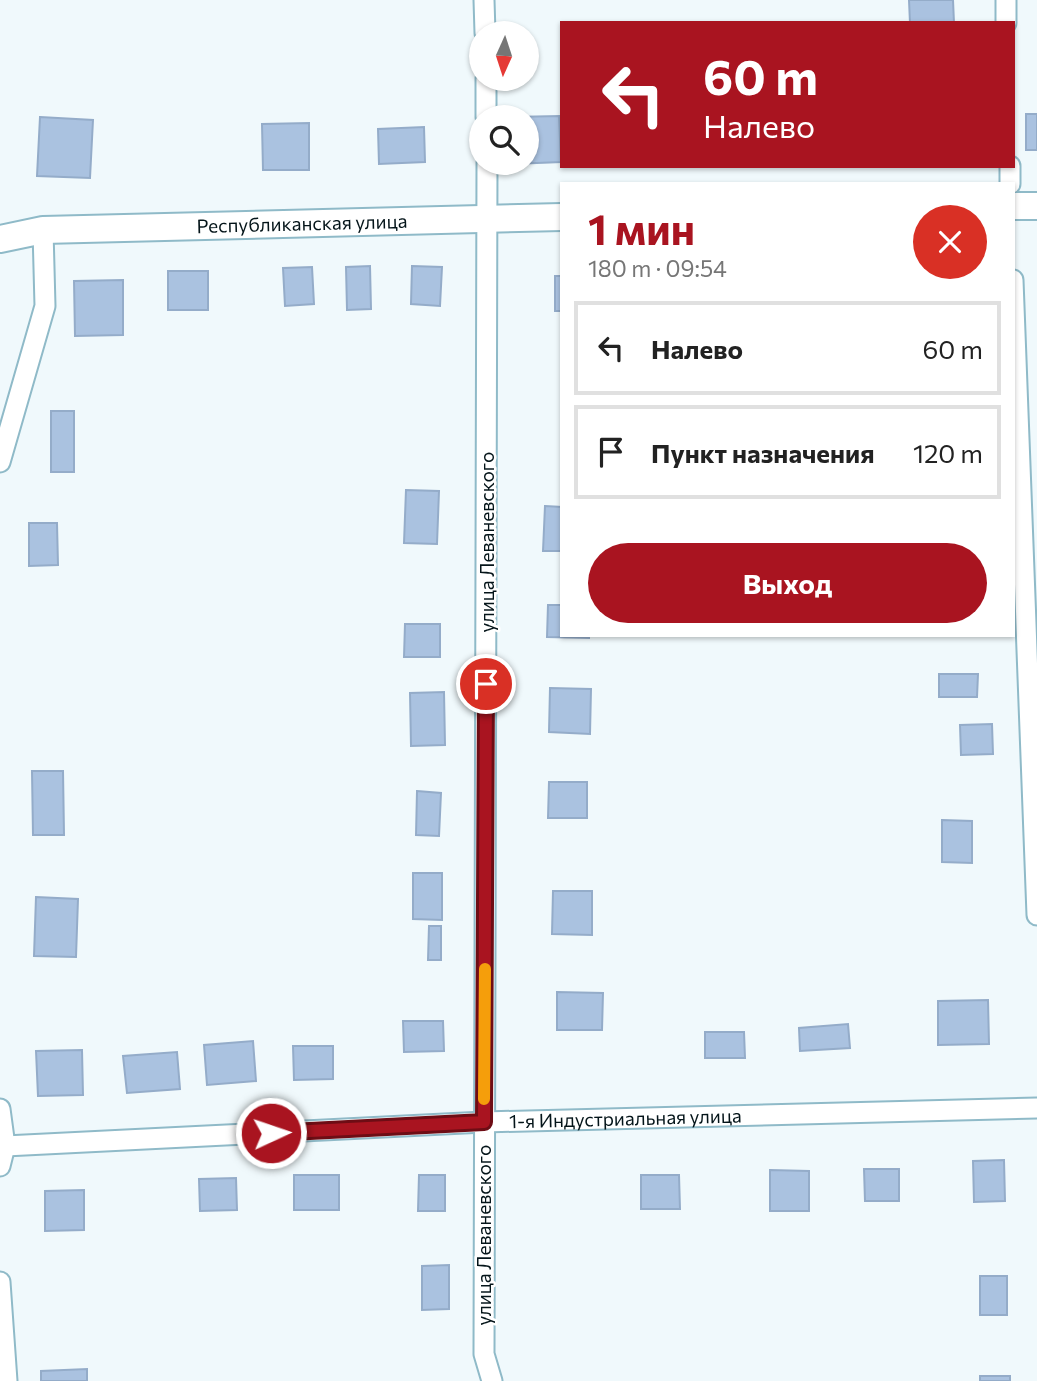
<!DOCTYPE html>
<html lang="ru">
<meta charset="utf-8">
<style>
body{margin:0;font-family:Commissioner,sans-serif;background:#f6f6f6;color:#222;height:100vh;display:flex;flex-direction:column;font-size:26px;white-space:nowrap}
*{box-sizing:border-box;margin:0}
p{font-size:23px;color:#767676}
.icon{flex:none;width:38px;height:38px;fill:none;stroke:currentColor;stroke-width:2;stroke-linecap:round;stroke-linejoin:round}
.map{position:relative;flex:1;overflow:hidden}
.drawer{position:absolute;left:560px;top:182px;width:455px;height:455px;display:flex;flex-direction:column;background:#fff;border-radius:0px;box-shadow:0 2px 5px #0004}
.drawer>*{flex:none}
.guide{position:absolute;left:560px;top:21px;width:455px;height:147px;border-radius:0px;box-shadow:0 2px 5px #0004;background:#a91420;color:#fff;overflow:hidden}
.needle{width:46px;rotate:183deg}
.controls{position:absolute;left:469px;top:21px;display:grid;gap:14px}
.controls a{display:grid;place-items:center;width:70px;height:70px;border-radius:50%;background:#fff;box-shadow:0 2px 5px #0004;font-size:35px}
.pin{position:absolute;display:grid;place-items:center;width:60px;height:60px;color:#fff;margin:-30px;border:4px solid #fff;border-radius:50%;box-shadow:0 2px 7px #0007}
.me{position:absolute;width:77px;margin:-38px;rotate:87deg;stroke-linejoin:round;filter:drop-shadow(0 0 5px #0008)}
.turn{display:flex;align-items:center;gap:24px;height:147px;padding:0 28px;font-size:32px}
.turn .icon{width:91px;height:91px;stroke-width:2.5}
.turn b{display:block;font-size:49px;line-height:60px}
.round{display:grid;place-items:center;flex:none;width:74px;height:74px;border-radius:37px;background:#f6f6f6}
.overview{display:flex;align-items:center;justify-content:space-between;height:119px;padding:0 28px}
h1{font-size:42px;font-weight:700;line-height:52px;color:#a91420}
.cta{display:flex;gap:14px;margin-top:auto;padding:14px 28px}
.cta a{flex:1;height:80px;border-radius:42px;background:#a91420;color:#fff;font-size:28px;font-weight:700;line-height:80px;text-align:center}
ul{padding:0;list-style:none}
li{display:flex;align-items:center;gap:21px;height:94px;margin:0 14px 10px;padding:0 14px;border:4px solid #e0e0e0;border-radius:0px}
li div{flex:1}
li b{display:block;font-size:26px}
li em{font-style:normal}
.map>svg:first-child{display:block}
.building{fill:#aac2e0;stroke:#94acc9;stroke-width:2}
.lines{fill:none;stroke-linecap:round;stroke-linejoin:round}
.street-casing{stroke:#8fbac8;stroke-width:23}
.secondary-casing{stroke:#8fbac8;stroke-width:30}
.street{stroke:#fff;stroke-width:19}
.secondary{stroke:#fff;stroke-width:26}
.route-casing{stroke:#6e0d15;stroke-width:18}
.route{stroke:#a91420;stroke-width:12}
.slow{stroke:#f59e0b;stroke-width:12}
.labels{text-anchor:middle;stroke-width:5;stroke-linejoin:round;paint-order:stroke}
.street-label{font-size:19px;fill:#041419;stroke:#fff}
</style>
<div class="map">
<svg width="1037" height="1381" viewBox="0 0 1037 1381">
<rect width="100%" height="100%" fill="#f0f9fc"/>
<g class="building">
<path d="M 909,0 L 953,0 L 954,23 L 910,23 Z"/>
<rect x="1026" y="114" width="11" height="36"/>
<path d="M 559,116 L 561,162 L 512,164 L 527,163 L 527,117 L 511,117 Z"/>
<path d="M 40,117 L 93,120 L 90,178 L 37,176 Z"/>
<path d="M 309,123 L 309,170 L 263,170 L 262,124 Z"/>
<path d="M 424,127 L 425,162 L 379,164 L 378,129 Z"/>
<path d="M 370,266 L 371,309 L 347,310 L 346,267 Z"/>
<path d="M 412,266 L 442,267 L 440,306 L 411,304 Z"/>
<path d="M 312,267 L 314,304 L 285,306 L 283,268 Z"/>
<rect x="168" y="271" width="40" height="39"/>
<rect x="555" y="276" width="7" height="35"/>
<path d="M 123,280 L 123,335 L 75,336 L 74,281 Z"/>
<rect x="51" y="411" width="23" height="61"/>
<path d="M 406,490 L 439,491 L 437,544 L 404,543 Z"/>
<path d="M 545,506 L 562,507 L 562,551 L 543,551 Z"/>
<path d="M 29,523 L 57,523 L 58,565 L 29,566 Z"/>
<path d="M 548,605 L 562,605 L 562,635 L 589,635 L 589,638 L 547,637 Z"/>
<path d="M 405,624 L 440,624 L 440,657 L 404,657 Z"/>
<path d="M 939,674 L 978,674 L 977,697 L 939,697 Z"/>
<path d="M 550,688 L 591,689 L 590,734 L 549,732 Z"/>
<path d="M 444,692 L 445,745 L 411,746 L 410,693 Z"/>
<path d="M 992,724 L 993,754 L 961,755 L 960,725 Z"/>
<path d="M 32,771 L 63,771 L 64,835 L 33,835 Z"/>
<path d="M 549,782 L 587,782 L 587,818 L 548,818 Z"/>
<path d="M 417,791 L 441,793 L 439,836 L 416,835 Z"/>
<path d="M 942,820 L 972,821 L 972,863 L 942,862 Z"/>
<path d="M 413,873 L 442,873 L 442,920 L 413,919 Z"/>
<path d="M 553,891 L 592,891 L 592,935 L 552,934 Z"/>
<path d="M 36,897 L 78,899 L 76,957 L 34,956 Z"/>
<path d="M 429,926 L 441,926 L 441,960 L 428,960 Z"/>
<path d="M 557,992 L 603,993 L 602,1030 L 557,1030 Z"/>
<path d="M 988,1000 L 989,1044 L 938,1045 L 938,1001 Z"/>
<path d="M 403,1021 L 443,1021 L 444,1051 L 404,1052 Z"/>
<path d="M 848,1024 L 850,1048 L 800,1051 L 799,1028 Z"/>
<path d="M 705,1032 L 744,1032 L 745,1058 L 705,1058 Z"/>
<path d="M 253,1041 L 256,1081 L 207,1085 L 204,1045 Z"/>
<path d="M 293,1046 L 333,1046 L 333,1079 L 294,1080 Z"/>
<path d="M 82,1050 L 83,1095 L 38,1096 L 36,1051 Z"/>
<path d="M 177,1052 L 180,1089 L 127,1093 L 123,1056 Z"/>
<path d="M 1004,1160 L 1005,1201 L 974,1202 L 973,1161 Z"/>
<path d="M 864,1169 L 899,1169 L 899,1201 L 865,1201 Z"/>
<path d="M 770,1170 L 809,1171 L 809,1211 L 770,1211 Z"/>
<rect x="294" y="1175" width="45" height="35"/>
<path d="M 419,1175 L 445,1175 L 445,1211 L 418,1211 Z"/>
<path d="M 641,1175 L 679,1175 L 680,1209 L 641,1209 Z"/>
<path d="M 236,1178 L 237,1210 L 200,1211 L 199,1179 Z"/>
<path d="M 84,1190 L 84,1230 L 45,1231 L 45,1191 Z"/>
<path d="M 449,1265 L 449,1309 L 422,1310 L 422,1266 Z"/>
<rect x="980" y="1276" width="27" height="39"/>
<path d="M 87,1369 L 87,1381 L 41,1381 L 41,1371 Z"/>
<rect x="980" y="1376" width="30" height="5"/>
</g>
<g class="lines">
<g class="street-casing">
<g id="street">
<path d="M 484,0 L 485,33"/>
<path d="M 1006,0 L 1006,23"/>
<path d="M 486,79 L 486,117"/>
<path d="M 487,163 L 484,1354 L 492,1381"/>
<path d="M 1010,166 L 1010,184"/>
<path d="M 1013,280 L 1037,915"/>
<path d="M 0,462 L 45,306 L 43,230"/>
<path d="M 0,1109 L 5,1146 L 0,1166"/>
<path id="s1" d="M 5,1146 L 484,1122 L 1037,1108"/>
<path d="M 0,1282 L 7,1381"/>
</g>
</g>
<g class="secondary-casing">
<g id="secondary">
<path d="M 1013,206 L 1037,206"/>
<path id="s2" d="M 0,239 L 43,230 L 562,217"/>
</g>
</g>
<use href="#street" class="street"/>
<use href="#secondary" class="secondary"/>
</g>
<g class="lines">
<g class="route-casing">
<path id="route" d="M 271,1133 L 484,1122 L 486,684"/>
</g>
<use href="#route" class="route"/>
<path class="slow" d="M 484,1099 L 485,969"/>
</g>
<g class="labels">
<g class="street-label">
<text dy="7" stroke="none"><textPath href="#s2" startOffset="303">Республиканская улица</textPath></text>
<text transform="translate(487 542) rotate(-90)" y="7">улица Леваневского</text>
<text dy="7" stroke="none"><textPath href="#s1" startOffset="621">1-я Индустриальная улица</textPath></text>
<text transform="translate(484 1235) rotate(-90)" y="7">улица Леваневского</text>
</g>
</g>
</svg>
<div class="controls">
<a><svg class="needle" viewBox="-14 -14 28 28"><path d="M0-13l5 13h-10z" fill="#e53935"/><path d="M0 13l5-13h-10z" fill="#767676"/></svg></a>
<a><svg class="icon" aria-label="search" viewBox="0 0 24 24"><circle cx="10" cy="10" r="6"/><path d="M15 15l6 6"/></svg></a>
</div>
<div class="pin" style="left:486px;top:684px;background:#d93025"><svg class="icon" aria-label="arrive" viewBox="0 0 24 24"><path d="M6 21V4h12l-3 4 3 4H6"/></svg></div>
<svg class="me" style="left:271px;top:1133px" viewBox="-20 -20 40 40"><circle r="17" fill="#a91420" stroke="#fff" stroke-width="3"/><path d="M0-11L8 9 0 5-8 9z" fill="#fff"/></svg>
<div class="guide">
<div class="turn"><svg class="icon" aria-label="left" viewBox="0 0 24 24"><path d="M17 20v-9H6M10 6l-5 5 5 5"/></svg><div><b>60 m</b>Налево</div></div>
</div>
<section class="drawer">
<div class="overview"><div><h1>1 мин</h1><p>180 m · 09:54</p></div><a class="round" style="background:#d93025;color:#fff"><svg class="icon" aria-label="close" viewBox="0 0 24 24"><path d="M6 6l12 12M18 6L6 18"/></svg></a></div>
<ul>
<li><svg class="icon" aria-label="left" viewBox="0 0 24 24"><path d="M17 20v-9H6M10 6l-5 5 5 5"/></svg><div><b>Налево</b></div><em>60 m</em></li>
<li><svg class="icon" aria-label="arrive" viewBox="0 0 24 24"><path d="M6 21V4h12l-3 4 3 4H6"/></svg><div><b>Пункт назначения</b></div><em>120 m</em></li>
</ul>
<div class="cta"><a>Выход</a></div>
</section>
</div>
